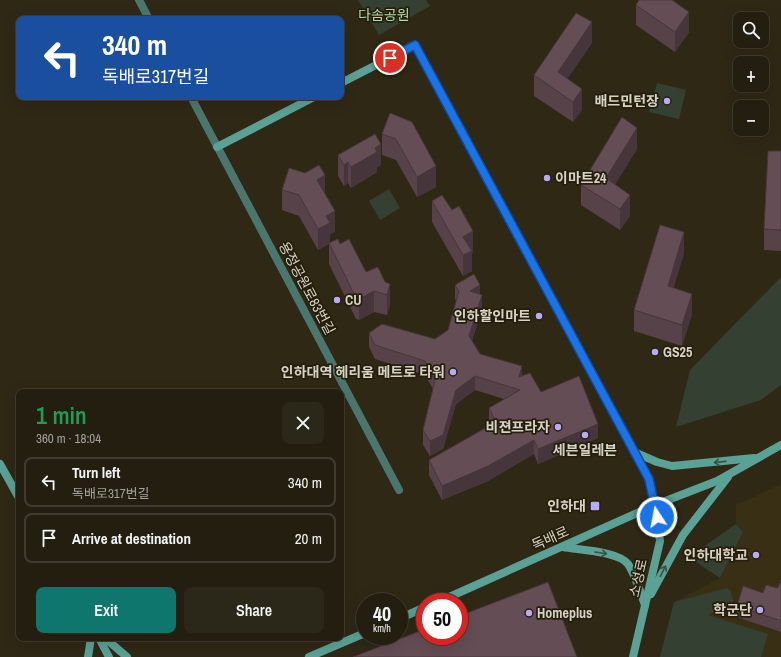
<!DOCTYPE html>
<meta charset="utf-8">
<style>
body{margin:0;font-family:"Archivo Narrow","Noto Sans KR",sans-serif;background:#2b2719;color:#f1f3f6;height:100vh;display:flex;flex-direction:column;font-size:15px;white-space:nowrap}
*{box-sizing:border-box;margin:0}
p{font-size:13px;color:#a3a29f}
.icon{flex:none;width:22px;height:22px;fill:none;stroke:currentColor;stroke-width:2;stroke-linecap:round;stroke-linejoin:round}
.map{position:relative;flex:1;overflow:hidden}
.details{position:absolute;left:16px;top:389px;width:328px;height:252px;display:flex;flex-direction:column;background:#231e10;border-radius:8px;box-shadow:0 4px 16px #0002,0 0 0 1px #403c30}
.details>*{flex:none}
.hud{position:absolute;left:16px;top:16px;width:328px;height:84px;border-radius:8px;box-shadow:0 4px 16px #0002,0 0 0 1px #403c30;background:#1a4fa0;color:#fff;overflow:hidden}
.buttons{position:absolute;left:733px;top:12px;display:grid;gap:8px}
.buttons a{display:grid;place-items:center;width:36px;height:36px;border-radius:8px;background:#231e10;box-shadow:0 4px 16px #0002,0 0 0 1px #403c30;font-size:20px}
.speed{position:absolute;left:356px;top:593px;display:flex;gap:8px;font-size:20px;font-weight:700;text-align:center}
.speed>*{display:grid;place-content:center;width:52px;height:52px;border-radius:50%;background:#231e10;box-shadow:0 4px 16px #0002,0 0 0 1px #403c30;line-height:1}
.speed small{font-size:10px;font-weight:400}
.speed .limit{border:6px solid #d22;background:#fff;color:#111}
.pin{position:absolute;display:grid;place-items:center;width:34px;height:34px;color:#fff;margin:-17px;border:2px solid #fff;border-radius:50%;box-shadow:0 1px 4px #0007}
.me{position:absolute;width:44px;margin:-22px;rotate:349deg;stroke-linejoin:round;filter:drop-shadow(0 0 3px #0008)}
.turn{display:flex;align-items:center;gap:14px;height:84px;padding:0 20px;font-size:18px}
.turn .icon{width:52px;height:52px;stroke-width:2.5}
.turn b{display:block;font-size:28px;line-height:34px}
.round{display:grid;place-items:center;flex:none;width:42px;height:42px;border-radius:8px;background:#2b2719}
.headline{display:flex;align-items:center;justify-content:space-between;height:68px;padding:0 20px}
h1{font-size:24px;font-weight:600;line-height:30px;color:#1e9e55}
.cta{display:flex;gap:8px;margin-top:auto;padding:8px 20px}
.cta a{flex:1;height:46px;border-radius:8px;background:#0f766e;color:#fff;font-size:16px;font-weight:600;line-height:46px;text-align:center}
.cta a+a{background:#2b2719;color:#f1f3f6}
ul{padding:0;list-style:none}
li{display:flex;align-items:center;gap:12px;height:50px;margin:0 8px 6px;padding:0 12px;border:2px solid #403c30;border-radius:8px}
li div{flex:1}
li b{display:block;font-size:15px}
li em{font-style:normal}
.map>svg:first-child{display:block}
.built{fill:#392f15}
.green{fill:#344132}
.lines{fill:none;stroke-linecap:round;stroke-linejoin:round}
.street{stroke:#4b766e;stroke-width:8}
.secondary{stroke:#5aa196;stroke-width:8}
.wall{fill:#564248}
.shaded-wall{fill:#46363b}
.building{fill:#644d54;stroke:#46363b}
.oneway{stroke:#3a5243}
.route-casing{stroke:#114b97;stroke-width:10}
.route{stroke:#1a73e8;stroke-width:7}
.poi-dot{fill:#b9aaf7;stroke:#251e0b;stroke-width:1.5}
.labels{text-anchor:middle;stroke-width:3.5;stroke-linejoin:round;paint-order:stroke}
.park-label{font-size:14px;fill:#b1dbab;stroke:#251e0b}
.poi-label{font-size:14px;font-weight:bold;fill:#d6d2c6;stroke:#251e0b;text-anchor:end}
.street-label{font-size:14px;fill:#d6d2c6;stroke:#251e0b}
</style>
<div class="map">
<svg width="781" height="657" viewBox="0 0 781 657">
<rect width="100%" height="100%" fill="#2f2815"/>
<path class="built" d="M 781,484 L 781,657 L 660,657 L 674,602 L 720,578 L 743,532 L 736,523 L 736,505 Z"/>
<g class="green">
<path d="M 358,0 L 426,0 L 430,6 L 379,35 Z"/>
<path d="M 657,83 L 686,90 L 679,119 L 649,112 Z"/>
<path d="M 389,189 L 400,208 L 380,220 L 369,201 Z"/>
<path d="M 781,277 L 781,385 L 761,400 L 676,427 L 690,370 Z"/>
<path d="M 736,524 L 743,532 L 720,578 L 696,562 L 703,547 Z"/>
<path d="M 727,588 L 731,591 L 734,607 L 726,614 L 714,612 L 708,615 L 768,634 L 761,657 L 695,657 L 696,654 L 695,657 L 660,657 L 674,602 Z"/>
</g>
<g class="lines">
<g class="street">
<path d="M 139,0 L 149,19"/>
<path d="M 191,97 L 399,490"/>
</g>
<g class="secondary">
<path d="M 341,83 L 415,45 L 649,479 L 655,505 L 660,541 L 633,657"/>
<path d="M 217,147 L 314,97"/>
<path d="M 634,452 L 657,462 L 672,466 L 754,458"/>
<path d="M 0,464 L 19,498"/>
<path d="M 563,547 C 579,550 618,551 628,564 C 636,576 640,592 645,605"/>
<path d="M 651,594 L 683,535 L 728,477"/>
<path d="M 438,602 L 655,505 L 717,481 L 781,445"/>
<path d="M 399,619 L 425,607"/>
<path d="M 99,638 L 109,657"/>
<path d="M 105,638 L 127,657"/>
<path d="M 88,657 L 91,638"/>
<path d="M 309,657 L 365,633"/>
</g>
</g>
<g class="wall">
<path d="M 673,1 L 689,32 L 675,52 L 636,25 L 636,5 Z"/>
<path d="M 592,43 L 567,79 L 582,110 L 573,122 L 534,96 L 534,75 Z"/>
<path d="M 390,113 L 436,187 L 417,197 L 396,160 L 382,155 L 382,134 Z"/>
<path d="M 637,149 L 615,184 L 630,216 L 620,230 L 581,205 L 581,185 Z"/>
<path d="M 781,151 L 781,251 L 764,250 L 764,229 Z"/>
<path d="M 338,155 L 381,165 L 377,167 L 377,172 L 351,188 L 348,183 L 344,186 L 338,176 Z"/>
<path d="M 282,190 L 325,194 L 335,232 L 330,234 L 330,243 L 340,244 L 366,272 L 385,282 L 390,305 L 387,315 L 374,312 L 359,320 L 356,319 L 329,264 L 329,244 L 318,250 L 299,216 L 282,210 Z"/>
<path d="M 432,201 L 473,252 L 472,253 L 472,271 L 463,276 L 432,222 Z"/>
<path d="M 684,253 L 673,288 L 692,314 L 682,346 L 634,331 L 634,310 Z"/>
<path d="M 455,285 L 480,294 L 482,309 L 472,341 L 480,354 L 522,376 L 541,392 L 598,438 L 538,464 L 534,454 L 488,481 L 442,500 L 429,475 L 429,460 L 491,426 L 489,423 L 489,408 L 504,399 L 475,390 L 456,404 L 443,449 L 430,456 L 423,445 L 423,430 L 433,389 L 425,375 L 375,359 L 369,347 L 369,333 L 435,339 L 448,330 L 457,301 L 455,299 Z"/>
<path d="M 781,580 L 781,632 L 737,617 L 737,606 L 763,593 L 778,588 Z"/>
</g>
<g class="shaded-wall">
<path d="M 689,12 L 689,32 L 675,52 L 675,32 Z"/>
<path d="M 592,22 L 592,43 L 558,92 L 558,72 Z"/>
<path d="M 582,89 L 582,110 L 573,122 L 573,102 Z"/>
<path d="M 637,128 L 637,149 L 606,199 L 606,178 Z"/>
<path d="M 381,144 L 381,165 L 377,167 L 377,172 L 351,188 L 351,167 L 375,148 Z"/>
<path d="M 348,162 L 348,183 L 344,186 L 344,165 Z"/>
<path d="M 436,166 L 436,187 L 417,197 L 417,177 Z"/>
<path d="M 325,175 L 325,196 L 317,180 Z"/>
<path d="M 630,195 L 630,216 L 620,230 L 620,209 Z"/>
<path d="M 335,211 L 335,232 L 330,234 L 330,243 L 318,250 L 318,229 L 326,216 Z"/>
<path d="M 473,231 L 473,252 L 472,253 L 472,271 L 463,276 L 463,237 Z"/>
<path d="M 684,232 L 684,253 L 668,307 L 668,286 Z"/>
<path d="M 390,284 L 390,305 L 387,315 L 387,295 Z"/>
<path d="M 480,285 L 480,299 L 470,291 Z"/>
<path d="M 374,291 L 374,312 L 359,320 L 359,299 Z"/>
<path d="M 692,294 L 692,314 L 682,346 L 682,325 Z"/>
<path d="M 482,295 L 482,309 L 469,350 L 469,336 Z"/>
<path d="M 522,366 L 522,381 L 519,377 Z"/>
<path d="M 475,376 L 475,390 L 456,404 L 443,449 L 430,456 L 430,441 L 456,390 Z"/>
<path d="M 598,424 L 598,438 L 538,464 L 538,449 Z"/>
<path d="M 534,440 L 534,454 L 488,481 L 442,500 L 442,486 Z"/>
</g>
<g class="building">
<path d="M 639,0 L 672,0 L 689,12 L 675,32 L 636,5 Z"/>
<path d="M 576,13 L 592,22 L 558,72 L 582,89 L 573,102 L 534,75 Z"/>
<path d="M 390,113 L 412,122 L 436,166 L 417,177 L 396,139 L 382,134 Z"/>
<path d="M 622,117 L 637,128 L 606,178 L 630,195 L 620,209 L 581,185 Z"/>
<path d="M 375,134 L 381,144 L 375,148 L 377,152 L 351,167 L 348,162 L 344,165 L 338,155 Z"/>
<path d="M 768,151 L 781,151 L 781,230 L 764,229 Z"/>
<path d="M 319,165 L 325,175 L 317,180 L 335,211 L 326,216 L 330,223 L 318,229 L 299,195 L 282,190 L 289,168 L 305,173 Z"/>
<path d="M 442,195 L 452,210 L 459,206 L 473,231 L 463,237 L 472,251 L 463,255 L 432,201 Z"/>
<path d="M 660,225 L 684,232 L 668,286 L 692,294 L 682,325 L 634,310 Z"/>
<path d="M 338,239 L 340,244 L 349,239 L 366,272 L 378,267 L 385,282 L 390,284 L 387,295 L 374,291 L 359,299 L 356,298 L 329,243 Z"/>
<path d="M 474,274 L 480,285 L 470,291 L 482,295 L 469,336 L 480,354 L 522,366 L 519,377 L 530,373 L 541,392 L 579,376 L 598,424 L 538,449 L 534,440 L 488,466 L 442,486 L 429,460 L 496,422 L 489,408 L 520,390 L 475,376 L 456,390 L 443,435 L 430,441 L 423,430 L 435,380 L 425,361 L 375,345 L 369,333 L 382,324 L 435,339 L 448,330 L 459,291 L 455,285 Z"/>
<path d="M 781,580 L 781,621 L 737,606 L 743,586 L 763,593 L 766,585 L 778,588 Z"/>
<path d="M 548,582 L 577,657 L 353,657 L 425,629 L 425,636 L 459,636 L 459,616 Z"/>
</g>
<defs><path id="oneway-shaft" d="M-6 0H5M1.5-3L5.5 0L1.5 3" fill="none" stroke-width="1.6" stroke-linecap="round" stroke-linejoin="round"/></defs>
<g class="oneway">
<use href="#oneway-shaft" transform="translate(720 462) rotate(173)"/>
<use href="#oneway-shaft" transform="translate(601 553) rotate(9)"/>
<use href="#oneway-shaft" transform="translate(663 571) rotate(-63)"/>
</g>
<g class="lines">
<g class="route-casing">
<path id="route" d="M 390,58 L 415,45 L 649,479 L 657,517"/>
</g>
<use href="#route" class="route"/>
</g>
<g class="poi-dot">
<circle cx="667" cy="101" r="4"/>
<circle cx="547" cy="178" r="4"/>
<circle cx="337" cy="300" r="4"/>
<circle cx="539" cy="316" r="4"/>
<circle cx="655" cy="352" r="4"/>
<circle cx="453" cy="372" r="4"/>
<circle cx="558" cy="427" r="4"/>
<circle cx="585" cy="435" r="4"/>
<rect x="590" y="501" width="10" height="10" rx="2"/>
<circle cx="756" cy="555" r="4"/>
<circle cx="760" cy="610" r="4"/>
<circle cx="529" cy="613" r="4"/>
</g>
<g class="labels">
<g class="park-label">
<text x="384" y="20">다솜공원</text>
</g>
<g class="poi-label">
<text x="659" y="106">배드민턴장</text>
<text x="555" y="183" text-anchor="start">이마트24</text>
<text x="345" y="305" text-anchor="start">CU</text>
<text x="531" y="321">인하할인마트</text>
<text x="663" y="357" text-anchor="start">GS25</text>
<text x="445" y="377">인하대역 헤리움 메트로 타워</text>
<text x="550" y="432">비젼프라자</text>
<text x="585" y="455" text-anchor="middle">세븐일레븐</text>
<text x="586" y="511">인하대</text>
<text x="748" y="560">인하대학교</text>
<text x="752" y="615">학군단</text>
<text x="537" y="618" text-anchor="start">Homeplus</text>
</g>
<g class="street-label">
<text transform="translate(307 288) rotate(62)" y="5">용정공원로83번길</text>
<text transform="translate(550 538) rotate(-24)" y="5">독배로</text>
<text transform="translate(638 578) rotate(-77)" y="5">소성로</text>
</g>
</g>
</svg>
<div class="buttons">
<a><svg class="icon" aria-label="search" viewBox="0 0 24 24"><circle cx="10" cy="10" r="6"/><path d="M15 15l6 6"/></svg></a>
<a>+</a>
<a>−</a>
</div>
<div class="speed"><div>40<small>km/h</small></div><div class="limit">50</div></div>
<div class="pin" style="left:390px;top:58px;background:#d93025"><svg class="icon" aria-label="arrive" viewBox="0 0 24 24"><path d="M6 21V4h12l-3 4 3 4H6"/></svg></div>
<svg class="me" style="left:657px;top:517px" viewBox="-20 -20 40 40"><circle r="17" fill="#1a73e8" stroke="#fff" stroke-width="3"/><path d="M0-11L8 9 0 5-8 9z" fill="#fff"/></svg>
<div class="hud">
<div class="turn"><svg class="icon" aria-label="left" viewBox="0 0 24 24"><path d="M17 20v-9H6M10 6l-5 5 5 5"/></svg><div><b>340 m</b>독배로317번길</div></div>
</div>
<section class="details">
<div class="headline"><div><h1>1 min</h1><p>360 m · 18:04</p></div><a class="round"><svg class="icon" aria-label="close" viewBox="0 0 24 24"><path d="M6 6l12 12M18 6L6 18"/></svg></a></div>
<ul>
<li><svg class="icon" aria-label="left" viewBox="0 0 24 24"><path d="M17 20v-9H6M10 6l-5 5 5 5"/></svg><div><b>Turn left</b><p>독배로317번길</p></div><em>340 m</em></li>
<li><svg class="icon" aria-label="arrive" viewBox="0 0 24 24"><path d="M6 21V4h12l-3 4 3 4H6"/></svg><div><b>Arrive at destination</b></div><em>20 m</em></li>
</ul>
<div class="cta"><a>Exit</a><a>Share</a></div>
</section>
</div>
